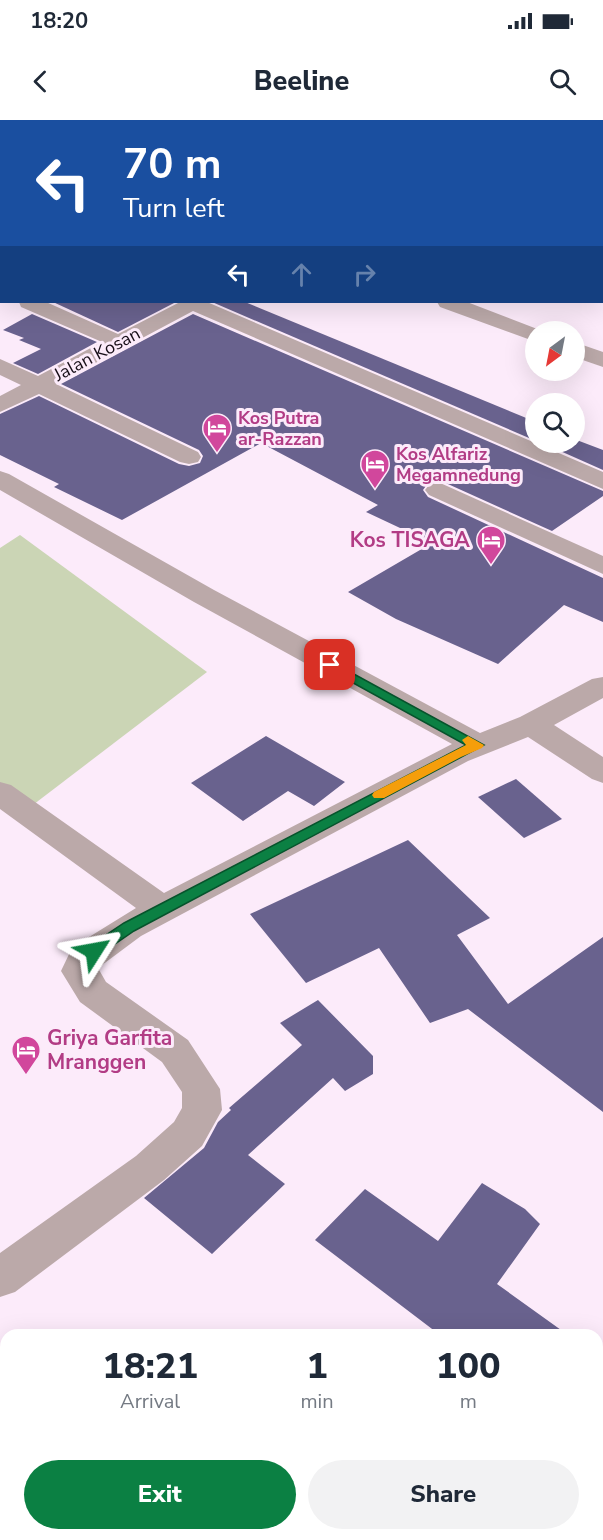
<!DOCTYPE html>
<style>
body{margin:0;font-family:"Nunito Sans",sans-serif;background:#f2f2f3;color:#1f2937;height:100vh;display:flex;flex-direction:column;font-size:22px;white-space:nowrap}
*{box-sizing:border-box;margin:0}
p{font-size:20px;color:#747a83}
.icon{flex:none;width:33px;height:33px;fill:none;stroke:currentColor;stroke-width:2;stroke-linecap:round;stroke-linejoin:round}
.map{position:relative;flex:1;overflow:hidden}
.panel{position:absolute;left:0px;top:1209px;width:603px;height:212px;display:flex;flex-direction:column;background:#fff;border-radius:18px 18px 0 0;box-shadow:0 6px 24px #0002}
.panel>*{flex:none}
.top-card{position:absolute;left:0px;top:0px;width:603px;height:183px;box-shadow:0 6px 24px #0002;background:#1a4fa0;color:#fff;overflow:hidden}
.needle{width:39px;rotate:212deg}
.fabs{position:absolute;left:525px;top:201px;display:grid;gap:12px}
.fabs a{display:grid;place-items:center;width:60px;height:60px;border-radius:50%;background:#fff;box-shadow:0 6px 24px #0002;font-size:30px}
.pin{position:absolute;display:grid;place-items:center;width:51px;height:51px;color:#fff;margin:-26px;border-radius:12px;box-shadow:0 3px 9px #0006}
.me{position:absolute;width:66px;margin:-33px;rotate:56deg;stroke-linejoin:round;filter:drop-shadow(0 0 4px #0008)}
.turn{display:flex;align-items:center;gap:21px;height:126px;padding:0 24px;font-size:27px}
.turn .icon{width:78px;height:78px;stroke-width:2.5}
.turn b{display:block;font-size:42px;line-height:51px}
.lanes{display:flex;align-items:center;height:57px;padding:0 24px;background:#0003;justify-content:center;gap:30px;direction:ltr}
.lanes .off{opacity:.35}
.eta{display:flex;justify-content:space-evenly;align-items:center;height:102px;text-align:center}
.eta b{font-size:36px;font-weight:800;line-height:42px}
.action{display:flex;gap:12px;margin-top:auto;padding:12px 24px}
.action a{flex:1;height:69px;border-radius:36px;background:#0b8043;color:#fff;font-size:24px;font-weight:800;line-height:69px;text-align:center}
.action a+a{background:#f2f2f3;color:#1f2937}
.status{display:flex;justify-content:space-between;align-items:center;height:42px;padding:0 30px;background:#fff;direction:ltr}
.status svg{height:16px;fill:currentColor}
header{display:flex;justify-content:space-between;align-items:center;height:78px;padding:0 24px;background:#fff;font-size:27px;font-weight:800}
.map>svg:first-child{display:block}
.built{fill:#fcdafa}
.green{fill:#cbd5b5}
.building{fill:#69628e}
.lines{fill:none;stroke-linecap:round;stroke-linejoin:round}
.street{fill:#bba9a9;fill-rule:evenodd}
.route{fill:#0b8043;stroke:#07532c;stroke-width:1.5}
.slow{fill:#f59e0b}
.labels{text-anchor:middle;stroke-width:6;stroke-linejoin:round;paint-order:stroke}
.far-street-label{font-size:18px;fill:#170e17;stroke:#fcebfa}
.far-hotel-label{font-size:18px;font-weight:bold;fill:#b23c85;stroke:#fcebfa;text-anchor:start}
.hotel-label{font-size:21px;font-weight:bold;fill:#b23c85;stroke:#fcebfa;text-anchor:end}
</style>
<div class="status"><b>18:20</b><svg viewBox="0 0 49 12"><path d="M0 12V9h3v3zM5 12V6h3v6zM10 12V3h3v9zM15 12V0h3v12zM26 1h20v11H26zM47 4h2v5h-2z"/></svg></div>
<header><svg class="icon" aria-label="back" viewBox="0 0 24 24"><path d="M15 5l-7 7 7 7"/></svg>Beeline<svg class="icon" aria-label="search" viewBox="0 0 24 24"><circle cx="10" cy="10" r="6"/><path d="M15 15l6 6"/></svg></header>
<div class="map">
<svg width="603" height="1420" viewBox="0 0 603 1420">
<rect width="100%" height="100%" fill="#fcebfa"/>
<path class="built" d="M 214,1414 L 359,1414 L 368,1420 L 210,1420 Z"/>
<path class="green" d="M 20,415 L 207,552 L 25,691 L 0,674 L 0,428 Z"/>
<g class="building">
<path d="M 53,182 L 176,182 L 118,212 Z"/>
<path d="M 212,182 L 245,182 L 536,302 L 536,321 Z"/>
<path d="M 32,194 L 97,222 L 38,254 L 13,243 L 41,229 L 19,220 L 24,218 L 3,210 Z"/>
<path d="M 193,194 L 603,371 L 603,376 L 552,411 L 439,360 L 428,363 L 423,370 L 428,377 L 603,458 L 603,502 L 564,485 L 498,544 L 396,499 L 348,472 L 432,423 L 366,392 L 378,385 L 261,323 L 122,400 L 54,367 L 59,364 L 0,335 L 0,294 L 39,276 L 179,344 L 189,346 L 200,343 L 203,336 L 199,330 L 61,264 Z"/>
<path d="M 574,319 L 603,330 L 603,350 L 540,322 L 574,322 Z"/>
<path d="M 266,616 L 345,662 L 314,686 L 288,671 L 243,701 L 191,663 Z"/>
<path d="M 516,659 L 562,699 L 524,718 L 478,677 Z"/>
<path d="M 408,720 L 490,798 L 457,815 L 508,884 L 603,817 L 603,992 L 468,889 L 430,903 L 379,828 L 306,863 L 250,794 Z"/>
<path d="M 318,880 L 373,936 L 373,954 L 345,971 L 333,958 L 248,1035 L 285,1064 L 212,1134 L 144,1078 L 204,1028 L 218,1002 L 231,990 L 229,988 L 302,925 L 280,903 Z"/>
<path d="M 482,1063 L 525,1089 L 540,1104 L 497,1164 L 568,1215 L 440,1215 L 315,1120 L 365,1069 L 438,1121 Z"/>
</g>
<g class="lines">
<g class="street">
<path d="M 45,0 L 63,0 L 64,2 L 46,2 Z"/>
<path d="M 205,0 L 232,0 L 204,2 Z"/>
<path d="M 441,0 L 460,0 L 440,2 Z"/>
<path d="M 510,0 L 532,0 L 533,2 L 511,2 Z"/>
<rect x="602" y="15" width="1" height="11"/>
<rect x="0" y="31" width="2" height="10"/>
<path d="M 0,91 L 2,92 L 2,104 L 0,103 Z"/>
<rect x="0" y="162" width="2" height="13"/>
<path d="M 19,182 L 46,182 L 118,214 L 180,182 L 207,182 L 603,352 L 603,369 L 193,191 L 56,264 L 198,332 L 201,337 L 198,342 L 189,344 L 180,342 L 39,274 L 0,292 L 0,276 L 21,265 L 0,255 L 0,239 L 38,256 L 102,222 L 21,187 Z"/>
<path d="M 437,182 L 467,182 L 545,212 L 536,212 L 536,220 L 528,219 L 440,187 Z"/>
<path d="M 574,222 L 603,232 L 603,247 L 574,237 Z"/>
<path d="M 0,351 L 9,354 L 214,470 L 480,613 L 520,597 L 592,559 L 603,557 L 603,578 L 554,605 L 603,637 L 603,663 L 592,659 L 528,617 L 468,641 L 141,816 L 98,848 L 106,862 L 188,920 L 220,969 L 222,990 L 202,1026 L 164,1060 L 15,1172 L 0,1177 L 0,1133 L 136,1036 L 174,1002 L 182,988 L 182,972 L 162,942 L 80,882 L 61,851 L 71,830 L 81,822 L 136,788 L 0,689 L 0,662 L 11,665 L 164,773 L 452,624 L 194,482 L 0,370 Z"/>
<path d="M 438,362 L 603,436 L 603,454 L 429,375 L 425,370 L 429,365 Z"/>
</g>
</g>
<path class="route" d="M 330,541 L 484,625 L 134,811 L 99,835 L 88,835 L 86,831 L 88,827 L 124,803 L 466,625 L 326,548 L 326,542 Z"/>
<path class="slow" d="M 468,616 L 484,625 L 482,628 L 461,637 L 384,678 L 374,678 L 372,675 L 374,672 L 466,625 L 462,620 Z"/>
<defs>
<g id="hotel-pin" transform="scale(1.5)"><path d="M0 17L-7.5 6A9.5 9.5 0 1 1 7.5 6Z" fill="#d1479c" stroke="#fcebfa"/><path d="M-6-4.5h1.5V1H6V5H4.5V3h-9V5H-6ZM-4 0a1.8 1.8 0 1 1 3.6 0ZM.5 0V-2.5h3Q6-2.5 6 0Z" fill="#fff"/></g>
</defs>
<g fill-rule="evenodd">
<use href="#hotel-pin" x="217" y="308"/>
<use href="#hotel-pin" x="375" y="344"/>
<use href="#hotel-pin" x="491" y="420"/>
<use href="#hotel-pin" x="26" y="930"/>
</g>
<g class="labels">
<g class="far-street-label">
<text transform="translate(97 234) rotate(-28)" y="6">Jalan Kosan</text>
</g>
<g class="far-hotel-label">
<text x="238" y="304">Kos Putra<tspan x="238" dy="21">ar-Razzan</tspan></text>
<text x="396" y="340">Kos Alfariz<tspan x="396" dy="21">Megamnedung</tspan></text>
</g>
<g class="hotel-label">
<text x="470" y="427">Kos TISAGA</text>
<text x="47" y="925" text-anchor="start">Griya Garfita<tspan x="47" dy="24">Mranggen</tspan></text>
</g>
</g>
</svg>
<div class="fabs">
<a><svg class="needle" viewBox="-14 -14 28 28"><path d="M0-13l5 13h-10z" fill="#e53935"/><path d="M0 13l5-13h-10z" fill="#747a83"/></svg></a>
<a><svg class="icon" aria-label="search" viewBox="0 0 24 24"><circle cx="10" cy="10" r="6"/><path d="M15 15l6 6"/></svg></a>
</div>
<div class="pin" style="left:330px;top:545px;background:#d93025"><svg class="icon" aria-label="arrive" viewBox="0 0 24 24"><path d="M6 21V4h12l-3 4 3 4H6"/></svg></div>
<svg class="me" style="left:94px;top:831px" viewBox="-20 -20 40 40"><path d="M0-17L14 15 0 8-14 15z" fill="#0b8043" stroke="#fff" stroke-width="4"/></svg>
<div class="top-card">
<div class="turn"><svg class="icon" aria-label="left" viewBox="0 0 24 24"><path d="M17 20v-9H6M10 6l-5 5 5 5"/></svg><div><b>70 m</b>Turn left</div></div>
<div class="lanes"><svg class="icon" aria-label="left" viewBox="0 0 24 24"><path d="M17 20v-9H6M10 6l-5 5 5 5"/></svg><svg class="icon off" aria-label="ahead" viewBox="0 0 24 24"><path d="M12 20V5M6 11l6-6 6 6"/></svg><svg class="icon off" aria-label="right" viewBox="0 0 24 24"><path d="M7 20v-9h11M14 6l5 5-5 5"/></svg></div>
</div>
<section class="panel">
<div class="eta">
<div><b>18:21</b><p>Arrival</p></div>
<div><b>1</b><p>min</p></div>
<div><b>100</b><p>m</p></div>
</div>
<div class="action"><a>Exit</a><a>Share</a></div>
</section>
</div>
